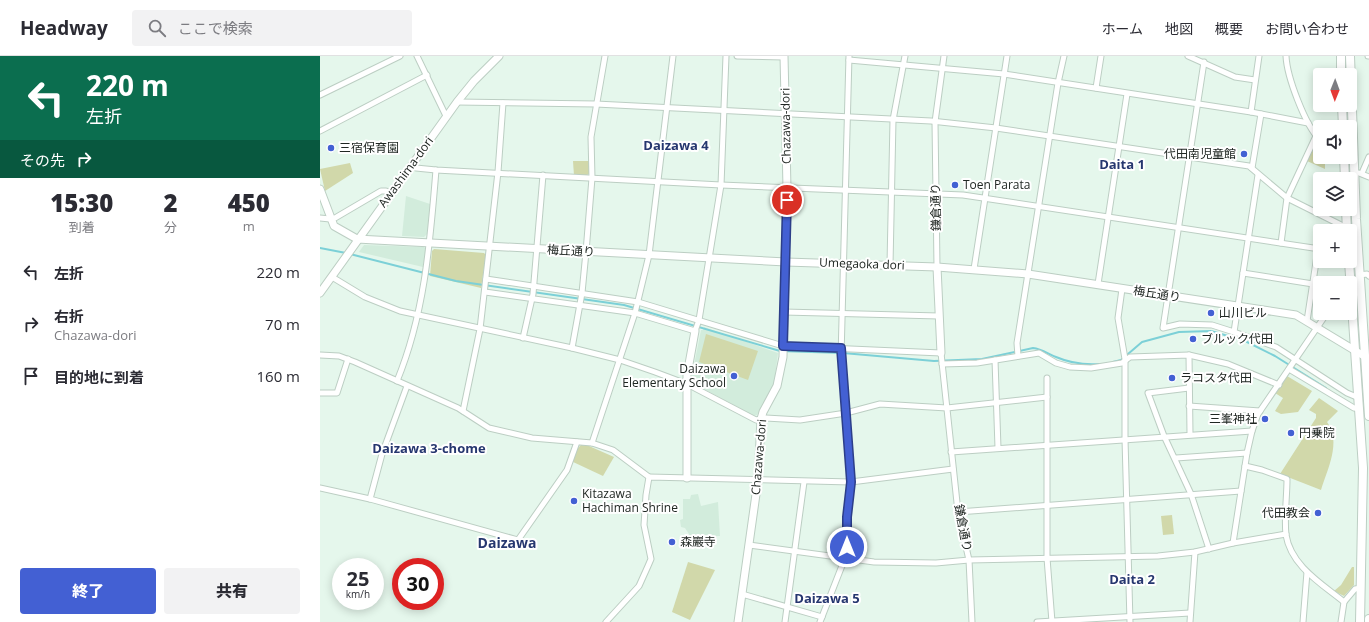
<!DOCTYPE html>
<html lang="ja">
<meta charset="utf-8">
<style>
body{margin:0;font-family:"Open Sans","Noto Sans JP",sans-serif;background:#f2f2f3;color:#2b2b33;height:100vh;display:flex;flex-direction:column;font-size:15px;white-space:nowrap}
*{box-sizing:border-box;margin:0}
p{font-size:13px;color:#7c7c81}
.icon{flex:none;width:22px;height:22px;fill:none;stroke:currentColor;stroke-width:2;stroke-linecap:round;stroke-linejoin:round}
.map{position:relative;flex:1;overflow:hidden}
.side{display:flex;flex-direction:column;background:#fff;width:320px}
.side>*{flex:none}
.guide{background:#0b6e4f;color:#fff;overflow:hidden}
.needle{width:26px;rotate:181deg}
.tools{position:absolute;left:993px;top:12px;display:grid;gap:8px}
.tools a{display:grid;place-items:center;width:44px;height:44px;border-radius:4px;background:#fff;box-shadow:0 2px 10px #0003;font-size:20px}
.speed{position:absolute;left:12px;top:502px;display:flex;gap:8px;font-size:20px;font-weight:700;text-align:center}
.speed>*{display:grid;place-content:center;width:52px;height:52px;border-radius:50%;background:#fff;box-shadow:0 2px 10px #0003;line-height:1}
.speed small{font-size:10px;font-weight:400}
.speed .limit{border:6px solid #d22;background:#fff;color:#111}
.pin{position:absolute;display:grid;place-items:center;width:34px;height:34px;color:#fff;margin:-17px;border:2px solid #fff;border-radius:50%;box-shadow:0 1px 4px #0007}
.me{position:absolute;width:44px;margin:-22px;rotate:0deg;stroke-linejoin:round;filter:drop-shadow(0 0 3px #0008)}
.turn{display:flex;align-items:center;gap:14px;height:84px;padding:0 20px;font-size:18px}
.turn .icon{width:52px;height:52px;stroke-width:2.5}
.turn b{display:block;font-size:28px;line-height:34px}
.then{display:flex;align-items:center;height:38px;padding:0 20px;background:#0003;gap:8px;font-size:15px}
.eta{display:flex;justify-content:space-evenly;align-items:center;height:68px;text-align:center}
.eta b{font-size:24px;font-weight:800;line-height:28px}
.cta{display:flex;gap:8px;margin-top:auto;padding:8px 20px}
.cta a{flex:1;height:46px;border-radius:4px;background:#4360d3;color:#fff;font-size:16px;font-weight:800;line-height:46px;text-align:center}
.cta a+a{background:#f2f2f3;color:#2b2b33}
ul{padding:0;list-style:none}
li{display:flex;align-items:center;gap:12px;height:52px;padding:0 20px}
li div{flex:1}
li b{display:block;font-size:15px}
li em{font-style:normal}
header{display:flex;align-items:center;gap:24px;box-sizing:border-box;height:56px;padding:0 20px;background:#fff;border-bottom:1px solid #e1e1e2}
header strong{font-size:19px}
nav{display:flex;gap:22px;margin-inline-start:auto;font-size:14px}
.search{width:280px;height:36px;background:#f2f2f3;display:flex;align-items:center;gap:10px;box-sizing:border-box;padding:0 14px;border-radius:4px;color:#7c7c81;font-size:15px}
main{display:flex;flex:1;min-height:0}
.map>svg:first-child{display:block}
.built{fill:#d2ecdc}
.green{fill:#d1d8aa}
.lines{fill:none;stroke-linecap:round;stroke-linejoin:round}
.stream{stroke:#7cd0d7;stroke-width:2}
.street-casing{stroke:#bccec3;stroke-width:7}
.secondary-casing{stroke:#bccec3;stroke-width:9}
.primary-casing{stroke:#bccec3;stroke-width:10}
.street{stroke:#fff;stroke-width:5}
.secondary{stroke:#fff;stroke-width:7}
.primary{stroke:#fff;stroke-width:8}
.route-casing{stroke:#2c3e89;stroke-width:10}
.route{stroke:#4360d3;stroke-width:7}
.poi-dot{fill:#4360d3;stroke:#fff;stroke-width:1.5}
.labels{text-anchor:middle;stroke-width:4;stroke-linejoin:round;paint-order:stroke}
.street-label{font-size:12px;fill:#202723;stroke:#fff}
.poi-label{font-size:12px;fill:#202723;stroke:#fff;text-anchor:start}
.neighbourhood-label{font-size:13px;font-weight:bold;fill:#26376f;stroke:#fff}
.quarter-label{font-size:14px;font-weight:bold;fill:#26376f;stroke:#fff}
</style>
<header>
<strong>Headway</strong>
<div class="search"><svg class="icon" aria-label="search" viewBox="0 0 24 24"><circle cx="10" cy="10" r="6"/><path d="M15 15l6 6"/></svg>ここで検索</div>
<nav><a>ホーム</a><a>地図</a><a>概要</a><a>お問い合わせ</a></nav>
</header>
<main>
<section class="side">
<div class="guide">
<div class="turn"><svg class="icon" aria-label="left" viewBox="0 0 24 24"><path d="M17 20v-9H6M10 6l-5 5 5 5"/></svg><div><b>220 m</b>左折</div></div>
<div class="then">その先<svg class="icon" aria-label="right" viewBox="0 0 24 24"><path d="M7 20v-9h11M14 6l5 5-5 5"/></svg></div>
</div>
<div class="eta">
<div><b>15:30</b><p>到着</p></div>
<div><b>2</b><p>分</p></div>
<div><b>450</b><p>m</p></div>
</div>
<ul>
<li><svg class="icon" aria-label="left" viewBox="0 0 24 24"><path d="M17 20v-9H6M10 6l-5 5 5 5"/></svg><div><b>左折</b></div><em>220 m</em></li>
<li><svg class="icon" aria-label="right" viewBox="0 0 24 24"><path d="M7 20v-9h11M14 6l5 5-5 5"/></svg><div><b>右折</b><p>Chazawa-dori</p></div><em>70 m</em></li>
<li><svg class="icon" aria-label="arrive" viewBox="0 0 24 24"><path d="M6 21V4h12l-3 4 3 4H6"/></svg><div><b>目的地に到着</b></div><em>160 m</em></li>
</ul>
<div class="cta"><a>終了</a><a>共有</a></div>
</section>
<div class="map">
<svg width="1049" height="566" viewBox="0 0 1049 566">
<rect width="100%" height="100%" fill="#e5f7ec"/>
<g class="built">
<path d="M 86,140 L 110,148 L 108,177 L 104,181 L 82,180 Z"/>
<path d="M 44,189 L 104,191 L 106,193 L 103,211 L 39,196 Z"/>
<path d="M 384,271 L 458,297 L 454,328 L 437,359 L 434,360 L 373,327 L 371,324 L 381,274 L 383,274 Z"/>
<path d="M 378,438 L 381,450 L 398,446 L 400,480 L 371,481 L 365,472 L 361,471 L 360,464 L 363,463 L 363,443 L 370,443 L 371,439 Z"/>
</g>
<g class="green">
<path d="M 996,86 L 1000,88 L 1000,101 L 1005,101 L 1005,113 L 987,105 Z"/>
<path d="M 253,105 L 270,105 L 271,116 L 266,120 L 254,120 Z"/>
<path d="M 30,107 L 33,117 L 5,135 L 0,113 Z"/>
<path d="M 114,193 L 164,197 L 166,199 L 161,232 L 110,220 L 112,195 Z"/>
<path d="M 386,278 L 438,295 L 428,324 L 379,306 Z"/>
<path d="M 967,320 L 992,335 L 978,356 L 961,358 L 955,355 L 963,342 L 955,337 Z"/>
<path d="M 999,342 L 1018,355 L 1007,366 C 1022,386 1007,414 1001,434 L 960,418 L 996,362 L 996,358 L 989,354 Z"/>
<path d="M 261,389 L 269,390 L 294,401 L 283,420 L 251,405 L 258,392 Z"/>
<path d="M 852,459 L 854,478 L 843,479 L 841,460 Z"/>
<path d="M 368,506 L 395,514 L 370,564 L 352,556 Z"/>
<path d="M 1032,511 L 1034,511 L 1034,529 L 1024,540 L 1014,535 L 1021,529 Z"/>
</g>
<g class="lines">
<g class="stream">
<path d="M 0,192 L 26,197"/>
<path d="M 30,198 L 136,225 L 304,249 L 460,295 L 523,297 L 614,305 L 662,303 L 713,292 C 722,293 728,298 736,301 C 750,307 764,309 779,308"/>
<path d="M 793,306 L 801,304 L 822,286 L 859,276 L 891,275 L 925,285 L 955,300 L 1006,332"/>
</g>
<g class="street-casing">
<g id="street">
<path d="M 97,0 L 126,60"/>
<path d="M 417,0 L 464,1"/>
<path d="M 868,0 L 915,21 L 935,24"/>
<path d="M 966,0 C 967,21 985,69 1000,84"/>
<path d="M 1048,0 L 1049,0"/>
<path d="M 529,4 L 684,18 L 931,56 L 988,67"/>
<path d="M 884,6 L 843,272 L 860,268 L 892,269 L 914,276 L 956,291 L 1027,337 L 1039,342"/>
<path d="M 776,32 L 781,0"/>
<path d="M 0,39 L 80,0"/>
<path d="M 137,46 L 276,48 L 611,65 L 676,72 L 929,110 L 967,142 L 1027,172"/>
<path d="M 931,56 L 939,0"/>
<path d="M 0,75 L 107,19"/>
<path d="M 91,109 L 96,112 L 116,114 L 401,129 L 643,139 L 1000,193"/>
<path d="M 932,112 L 941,58"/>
<path d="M 1039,117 L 1049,121"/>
<path d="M 1042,117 L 1049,101"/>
<path d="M 0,162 L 10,163 L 15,162 L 61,135 L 66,135 L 71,137"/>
<path d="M 961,187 L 967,142 L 996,80"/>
<path d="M 570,209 L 573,64 L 585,0"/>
<path d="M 617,211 L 615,66 L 624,0"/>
<path d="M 654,213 L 687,0"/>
<path d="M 923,217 L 993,228"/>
<path d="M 1039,219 L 1047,218 L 1049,220"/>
<path d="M 12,221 L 45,241 L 80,255 L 252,292 L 300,304 L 335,316 L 367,328 L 436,364 L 446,362 L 480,364 L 526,357 L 560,348 L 627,352 L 727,341"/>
<path d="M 166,223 L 318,246 L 463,290 L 621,297 L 638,456 L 649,504 L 652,566"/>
<path d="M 778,228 L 807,38"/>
<path d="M 802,233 L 798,262 L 805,303 L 805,383 L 810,566"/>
<path d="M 165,236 L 315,257 L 375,275 L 379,264 L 401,129 L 406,0"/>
<path d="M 464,256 L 619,260"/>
<path d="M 987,265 L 998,193"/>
<path d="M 914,276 L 938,119"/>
<path d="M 203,282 L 213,238 L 223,119"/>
<path d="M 252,292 L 262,237 L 266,196 L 272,122 L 271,81 L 285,0"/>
<path d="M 0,299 L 19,300 L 35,306 L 138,352 L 169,372 L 212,382 L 272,387 L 293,394 L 329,421"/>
<path d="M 869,299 L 870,378"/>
<path d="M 698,300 L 697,287 L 738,27 L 744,0"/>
<path d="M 675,304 L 678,392"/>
<path d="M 622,308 L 657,307 L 719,297 L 736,307 L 750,311 L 771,312 L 802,307 L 810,301 L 869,299 L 908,308 L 959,329"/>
<path d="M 969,313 L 1034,352 L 1040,353"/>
<path d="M 727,322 L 727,502 L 732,566"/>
<path d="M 77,325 C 105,257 110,186 116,114"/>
<path d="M 869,332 L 828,337 L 844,380 L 871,438 L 889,493"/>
<path d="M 0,337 L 17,337 L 28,303"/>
<path d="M 869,350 L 940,355"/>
<path d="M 143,355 L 160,273 L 178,116 L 183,47"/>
<path d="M 272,387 L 315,257 L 329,199 L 353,0"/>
<path d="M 631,396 L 932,375"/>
<path d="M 856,402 L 927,397"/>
<path d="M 925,410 L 942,414 L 967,423 C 967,441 964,462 966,479 C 971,510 1002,528 1024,546"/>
<path d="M 0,432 L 50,443 L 198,484 L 247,414 L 257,386"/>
<path d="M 50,443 L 62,398 L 87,330"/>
<path d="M 638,456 L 921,435"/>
<path d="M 913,487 L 927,397 L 932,375 L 938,358 L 1007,257"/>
<path d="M 429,489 L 554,506 L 616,507 L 649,504 L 838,500 L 875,496 L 913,487 L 966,478"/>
<path d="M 422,538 L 502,561"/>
<path d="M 286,566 L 319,530 L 328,510 L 331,503 L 324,469 L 326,439 L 329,421 L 531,426 L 633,413"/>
<path d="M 465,566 L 484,426"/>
<path d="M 500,566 L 525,502 L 531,426 L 521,301 L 529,0"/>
<path d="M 717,566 L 870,557"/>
<path d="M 870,566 L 875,496"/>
<path d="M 983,566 L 987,516"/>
<path d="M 1021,566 L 1024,546 L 1035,533 L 1041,532"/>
</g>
</g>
<g class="secondary-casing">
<g id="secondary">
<path d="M 0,133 L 14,170 L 37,183 L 466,206 L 617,211 L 708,218 L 976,259 L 1049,303"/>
<path d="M 617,211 L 621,297"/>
<path d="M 0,237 L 137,46 L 154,25 L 179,0"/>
<path d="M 367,422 L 367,319 L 375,275"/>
<path d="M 418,566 L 438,424 L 441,363 L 443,356 L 457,330 L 463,301 L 467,132 L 464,0"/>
</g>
</g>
<g class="primary-casing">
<g id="primary">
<path d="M 1021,0 L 1021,19"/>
<path d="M 1030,0 L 1036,163 L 1049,360"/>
<path d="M 1022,49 L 1023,71"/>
<path d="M 1024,101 L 1025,123"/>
<path d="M 1026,153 L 1027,175"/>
<path d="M 1029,205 L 1043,412 L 1040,566"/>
<path d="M 1049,566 L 1049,563"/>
</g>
</g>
<use href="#street" class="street"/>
<use href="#secondary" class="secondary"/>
<use href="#primary" class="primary"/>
</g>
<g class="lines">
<g class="route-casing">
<path id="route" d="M 467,144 L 463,290 L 521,292 L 531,426 L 527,461 L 527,491"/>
</g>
<use href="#route" class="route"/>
</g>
<g class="poi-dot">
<circle cx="11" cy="92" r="4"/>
<circle cx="924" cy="98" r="4"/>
<circle cx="635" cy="129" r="4"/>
<circle cx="891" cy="257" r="4"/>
<circle cx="873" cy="283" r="4"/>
<circle cx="414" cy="320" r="4"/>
<circle cx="852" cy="322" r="4"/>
<circle cx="945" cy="363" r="4"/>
<circle cx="971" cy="377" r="4"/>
<circle cx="254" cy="445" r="4"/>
<circle cx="998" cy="457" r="4"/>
<circle cx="352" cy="486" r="4"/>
</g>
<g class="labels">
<g class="street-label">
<text transform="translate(466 70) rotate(-91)" y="4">Chazawa-dori</text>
<text transform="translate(86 116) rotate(-54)" y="4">Awashima-dori</text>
<text transform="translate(616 151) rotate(-91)" y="4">鎌倉通り</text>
<text transform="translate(251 195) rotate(3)" y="4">梅丘通り</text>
<text transform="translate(542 208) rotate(2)" y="4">Umegaoka dori</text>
<text transform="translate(837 238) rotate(9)" y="4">梅丘通り</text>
<text transform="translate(439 401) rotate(-85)" y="4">Chazawa-dori</text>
<text transform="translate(643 472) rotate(79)" y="4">鎌倉通り</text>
</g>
<g class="poi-label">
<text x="19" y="96">三宿保育園</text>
<text x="916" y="102" text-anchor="end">代田南児童館</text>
<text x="643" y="133">Toen Parata</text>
<text x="899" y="261">山川ビル</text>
<text x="881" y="287">ブルック代田</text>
<text x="406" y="317" text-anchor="end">Daizawa<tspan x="406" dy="14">Elementary School</tspan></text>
<text x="860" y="326">ラコスタ代田</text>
<text x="937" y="367" text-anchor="end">三峯神社</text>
<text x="979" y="381">円乗院</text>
<text x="262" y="442">Kitazawa<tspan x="262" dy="14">Hachiman Shrine</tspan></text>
<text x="990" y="461" text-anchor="end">代田教会</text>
<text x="360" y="490">森巖寺</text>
</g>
<g class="neighbourhood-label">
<text x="356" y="94">Daizawa 4</text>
<text x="802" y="113">Daita 1</text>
<text x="109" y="397">Daizawa 3-chome</text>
<text x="812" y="528">Daita 2</text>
<text x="507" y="547">Daizawa 5</text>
</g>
<g class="quarter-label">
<text x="187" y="492">Daizawa</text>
</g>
</g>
</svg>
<div class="tools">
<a><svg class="needle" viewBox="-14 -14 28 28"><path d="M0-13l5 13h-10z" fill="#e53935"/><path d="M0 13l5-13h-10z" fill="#7c7c81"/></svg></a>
<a><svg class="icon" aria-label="sound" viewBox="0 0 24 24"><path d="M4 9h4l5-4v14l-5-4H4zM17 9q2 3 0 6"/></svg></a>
<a><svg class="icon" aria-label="layers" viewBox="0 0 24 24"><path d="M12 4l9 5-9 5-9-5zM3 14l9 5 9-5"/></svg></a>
<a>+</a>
<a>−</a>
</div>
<div class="speed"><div>25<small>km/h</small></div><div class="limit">30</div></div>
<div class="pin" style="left:467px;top:144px;background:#d93025"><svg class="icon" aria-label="arrive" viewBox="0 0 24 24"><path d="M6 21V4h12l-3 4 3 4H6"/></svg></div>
<svg class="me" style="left:527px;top:491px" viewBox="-20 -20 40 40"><circle r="17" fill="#4360d3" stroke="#fff" stroke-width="3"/><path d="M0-11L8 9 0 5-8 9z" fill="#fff"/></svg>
</div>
</main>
